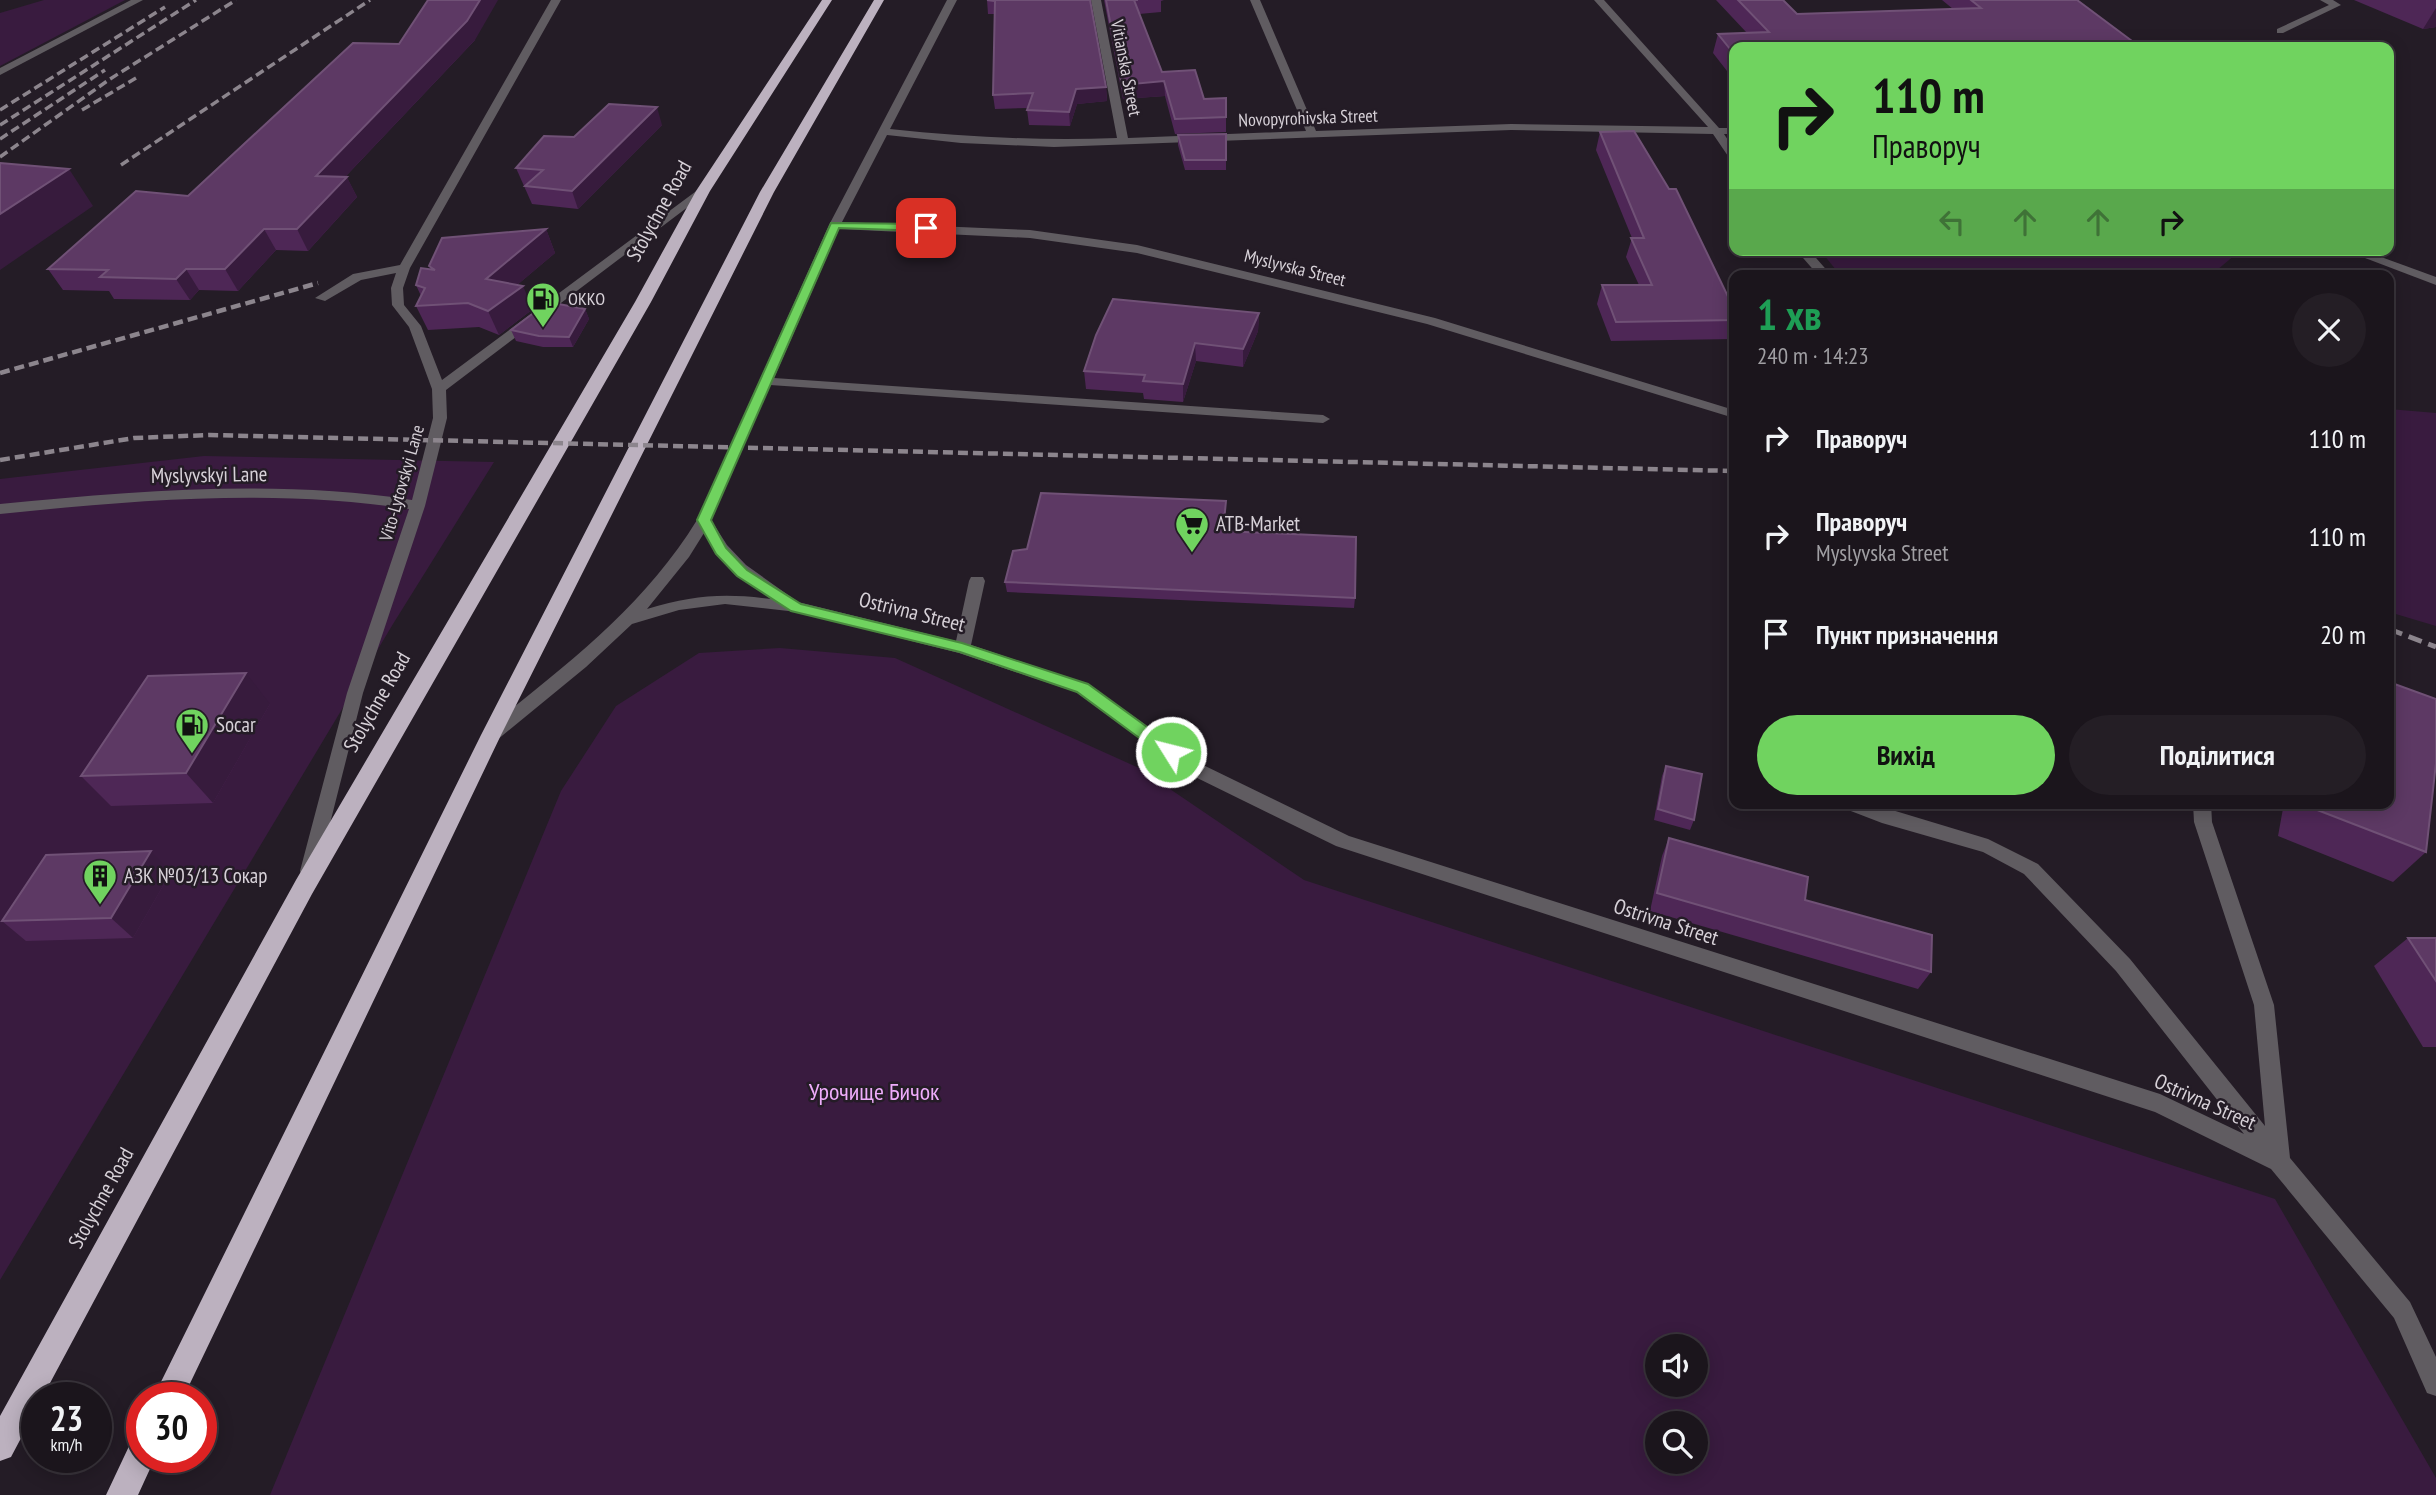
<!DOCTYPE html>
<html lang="uk">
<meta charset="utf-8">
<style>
body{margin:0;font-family:"PT Sans Narrow",sans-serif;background:#241e25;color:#f1f3f6;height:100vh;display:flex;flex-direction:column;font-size:26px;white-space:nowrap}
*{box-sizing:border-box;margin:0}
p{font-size:23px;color:#a09fa3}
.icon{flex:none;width:38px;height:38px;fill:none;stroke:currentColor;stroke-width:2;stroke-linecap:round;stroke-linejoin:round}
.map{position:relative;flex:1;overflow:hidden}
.sheet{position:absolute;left:1729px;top:270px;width:665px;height:539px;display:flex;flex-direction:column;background:#1b151c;border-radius:14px;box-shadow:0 4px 18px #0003,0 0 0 2px #39343b}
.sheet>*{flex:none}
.guide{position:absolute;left:1729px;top:42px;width:665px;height:214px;border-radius:14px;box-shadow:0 4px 18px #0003,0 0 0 2px #39343b;background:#70d35f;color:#111;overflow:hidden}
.buttons{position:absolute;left:1645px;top:1334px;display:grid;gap:14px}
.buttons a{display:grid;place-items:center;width:63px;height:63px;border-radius:50%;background:#1b151c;box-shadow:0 4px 18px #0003,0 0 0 2px #39343b;font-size:35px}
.speed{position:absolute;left:21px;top:1382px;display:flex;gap:14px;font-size:35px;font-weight:700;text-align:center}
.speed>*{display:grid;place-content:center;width:91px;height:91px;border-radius:50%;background:#1b151c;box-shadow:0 4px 18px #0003,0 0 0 2px #39343b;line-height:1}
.speed small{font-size:18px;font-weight:400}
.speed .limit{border:10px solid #d22;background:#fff;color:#111}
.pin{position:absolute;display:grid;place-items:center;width:60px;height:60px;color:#fff;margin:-30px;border-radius:14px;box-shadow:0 4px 10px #0006}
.me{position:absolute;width:77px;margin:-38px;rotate:306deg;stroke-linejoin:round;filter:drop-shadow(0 0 5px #0008)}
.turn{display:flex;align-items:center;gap:24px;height:147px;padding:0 28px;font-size:32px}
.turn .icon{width:91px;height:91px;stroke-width:2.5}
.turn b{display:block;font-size:49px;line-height:60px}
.lanes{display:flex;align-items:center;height:66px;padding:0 28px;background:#0003;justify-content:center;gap:35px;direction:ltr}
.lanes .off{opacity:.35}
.round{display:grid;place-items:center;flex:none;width:74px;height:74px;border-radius:37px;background:#241e25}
.summary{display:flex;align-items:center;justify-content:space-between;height:119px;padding:0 28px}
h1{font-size:42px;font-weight:600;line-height:52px;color:#1e9e55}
.action{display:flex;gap:14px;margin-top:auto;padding:14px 28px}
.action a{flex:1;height:80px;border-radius:42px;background:#70d35f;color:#111;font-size:28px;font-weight:600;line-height:80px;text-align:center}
.action a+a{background:#241e25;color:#f1f3f6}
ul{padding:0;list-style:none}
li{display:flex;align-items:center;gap:21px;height:98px;padding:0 28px}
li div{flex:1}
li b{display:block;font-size:26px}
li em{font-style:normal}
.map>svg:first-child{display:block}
.green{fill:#391b3f;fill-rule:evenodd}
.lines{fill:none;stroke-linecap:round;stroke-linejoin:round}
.minor{fill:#605c61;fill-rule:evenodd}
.highway{fill:#bcb1bf;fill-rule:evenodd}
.rail-far2{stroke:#8c858d;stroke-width:3.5;stroke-dasharray:9 4.5;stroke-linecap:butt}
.rail-far1{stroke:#8c858d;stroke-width:4.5;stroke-dasharray:10 5;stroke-linecap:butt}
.rail{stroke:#8c858d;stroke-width:5;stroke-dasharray:14 7;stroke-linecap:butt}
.wall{fill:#4e2756}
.shaded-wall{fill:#371b3d}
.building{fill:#5d3964;stroke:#705176;stroke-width:2}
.route{fill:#70d35f;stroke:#49893e;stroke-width:2}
.labels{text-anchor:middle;stroke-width:5;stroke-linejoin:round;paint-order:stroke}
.far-street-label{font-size:18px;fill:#d7d1d8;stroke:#241c26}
.far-poi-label{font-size:18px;fill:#d7d1d8;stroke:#241c26;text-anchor:start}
.street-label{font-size:21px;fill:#d7d1d8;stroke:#241c26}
.poi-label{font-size:21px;fill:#d7d1d8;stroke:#241c26;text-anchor:start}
.near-park-label{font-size:24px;fill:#eeacfb;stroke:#241c26}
</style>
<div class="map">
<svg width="2436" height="1495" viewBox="0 0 2436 1495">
<rect width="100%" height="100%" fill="#241c26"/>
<g class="green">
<path d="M 44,0 L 125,0 L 0,66 L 0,13 Z"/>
<path d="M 1820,250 L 2241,250 L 2211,275 L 1840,275 Z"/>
<path d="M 2389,409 L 2436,413 L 2436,626 L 2389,612 Z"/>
<path d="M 204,456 L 494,462 L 393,624 L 0,1280 L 0,479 Z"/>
<path d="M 780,648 L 895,658 L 1139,768 L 1304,880 L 2275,1199 L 2436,1478 L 2436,1495 L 270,1495 L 561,791 L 616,706 L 699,653 ZM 1657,1346 L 1696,1346 L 1696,1384 L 1657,1384 ZM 1657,1423 L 1696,1423 L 1696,1461 L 1657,1461 Z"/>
</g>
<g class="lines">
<g class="minor">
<path d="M 131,0 L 143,0 L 0,75 L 0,68 Z"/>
<path d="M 551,0 L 561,0 L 410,268 L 403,288 L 404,305 L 421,326 L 442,380 L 699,189 L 709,191 L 446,390 L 447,418 L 425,506 L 363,693 L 318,871 L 316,876 L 309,879 L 302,876 L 300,871 L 347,693 L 409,509 C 273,488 136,500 0,514 L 0,504 C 137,491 275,479 412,500 L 433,418 L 432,389 L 409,327 L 392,305 L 391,288 L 396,273 L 361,280 L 325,301 L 315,298 L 353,274 L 400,265 Z"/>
<path d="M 947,0 L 957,0 L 890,129 C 966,137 1041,141 1117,138 L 1091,0 L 1101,0 L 1128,138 L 1306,131 L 1250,0 L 1260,0 L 1316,131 L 1511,124 L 1708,127 L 1594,0 L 1604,0 L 1719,128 L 1734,128 L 1734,134 L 1724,134 L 1734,149 L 1734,160 L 1730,159 L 1713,134 L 1511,130 L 1054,147 L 961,143 L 887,135 L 842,222 L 1030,230 L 1137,245 L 1435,318 L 1734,410 L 1734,418 L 1427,324 L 1137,253 L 1030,238 L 839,229 L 774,378 L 1323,415 L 1330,419 L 1323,423 L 770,385 L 711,520 L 727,545 L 746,565 L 798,602 L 956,641 L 969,581 L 971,577 L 983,577 L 985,581 L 971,645 L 1088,684 L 1199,763 L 1349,836 L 2160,1094 L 2244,1134 L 2116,971 L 2024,874 L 1983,852 L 1882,823 L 1843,808 L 1840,803 L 1869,803 L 1988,839 L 2038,864 L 2130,959 L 2265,1126 L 2254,1005 L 2194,822 L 2193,803 L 2211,803 L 2212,822 L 2274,1005 L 2290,1158 L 2410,1302 L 2436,1357 L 2436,1396 L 2427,1393 L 2394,1318 L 2271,1169 L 2155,1112 L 1336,846 L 1187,773 L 1076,692 L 959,653 L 797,612 L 725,604 L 679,610 L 632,624 L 586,667 L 497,740 L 485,740 L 482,735 L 485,730 C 564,667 643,608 697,520 L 829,225 ZM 704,533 L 735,572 L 771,599 C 723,593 694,595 647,609 L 689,557 Z"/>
<path d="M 2320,0 L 2333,0 L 2341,5 L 2283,33 L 2277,33 L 2277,29 L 2329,5 Z"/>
<path d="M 1796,250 L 1809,250 L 1831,275 L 1818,275 Z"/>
<path d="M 2344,250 L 2362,250 L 2436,277 L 2436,285 Z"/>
</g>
<g class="highway">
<path d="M 822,0 L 832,0 L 710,191 L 651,302 L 312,894 L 42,1398 L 37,1398 L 37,1408 L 11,1457 L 0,1461 L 0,1416 L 296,880 L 635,302 L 696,191 Z"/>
<path d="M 874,0 L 884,0 L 774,192 L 501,735 L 183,1398 L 153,1398 L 481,735 L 760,192 Z"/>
<path d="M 142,1438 L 142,1458 L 155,1458 L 138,1495 L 106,1495 L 131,1442 Z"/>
</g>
<g class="rail-far2">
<path d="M 0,110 L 165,7"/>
<path d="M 82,110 L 136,78"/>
<path d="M 0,125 L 196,0"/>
<path d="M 0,139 L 105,70"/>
<path d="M 0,157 L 110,79 L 236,0"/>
<path d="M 121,165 L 370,0"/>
</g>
<g class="rail-far1">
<path d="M 0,373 L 318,283"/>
<path d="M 0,460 L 134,438 L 210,435 L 1734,471"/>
</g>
<path class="rail" d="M 2389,629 L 2436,647"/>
</g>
<g class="wall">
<path d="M 987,0 L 1090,0 L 1106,87 L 1107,101 L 1077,104 L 1070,126 L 1029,125 L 1027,110 L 1028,108 L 995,109 L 993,95 L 995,14 L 988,14 Z"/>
<path d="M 1104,0 L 1164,0 L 1161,1 L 1161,12 L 1139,14 L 1162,72 L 1204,99 L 1226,98 L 1226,132 L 1175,134 L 1165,96 L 1123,99 Z"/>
<path d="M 1716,0 L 1783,0 L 1797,14 L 1953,9 L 1942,0 L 2077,0 L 1734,47 L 1734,80 L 1713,53 L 1718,34 L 1747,33 Z"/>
<path d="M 2354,0 L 2436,0 L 2436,27 L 2423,29 Z"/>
<path d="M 475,40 L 346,176 L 357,197 L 308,251 L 276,250 L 238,291 L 199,290 L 190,300 L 114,299 L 109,291 L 63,290 L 48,269 L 188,196 L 399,44 Z"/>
<path d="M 662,125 L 578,209 L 532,204 L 516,168 L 574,137 Z"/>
<path d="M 1600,132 L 1734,309 L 1733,339 L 1611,341 L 1597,304 L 1602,285 L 1639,285 L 1626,257 L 1632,238 L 1596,150 Z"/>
<path d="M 1226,134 L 1226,170 L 1185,170 L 1178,145 L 1178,135 Z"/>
<path d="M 546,229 L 555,253 L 517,285 L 533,309 L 499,335 L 479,327 L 428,330 L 416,306 L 421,296 L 416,285 L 431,270 L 429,266 Z"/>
<path d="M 585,309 L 589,319 L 573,347 L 543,347 L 516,341 L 511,330 Z"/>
<path d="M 1259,313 L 1258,331 L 1243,367 L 1196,361 L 1183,402 L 1144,399 L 1143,393 L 1086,389 L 1084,371 Z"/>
<path d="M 1226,501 L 1224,531 L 1355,598 L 1354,608 L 1007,592 L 1005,582 L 1027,549 Z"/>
<path d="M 270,704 L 213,803 L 111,806 L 81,776 Z"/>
<path d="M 1666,766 L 1694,820 L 1690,830 L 1654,820 L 1662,776 Z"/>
<path d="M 2284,803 L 2389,803 L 2426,852 L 2393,882 L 2278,836 Z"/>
<path d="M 1669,838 L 1931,972 L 1918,989 L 1650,911 L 1662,856 Z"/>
<path d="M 171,872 L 133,938 L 26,941 L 2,921 Z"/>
<path d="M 2408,938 L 2436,938 L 2436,1047 L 2423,1047 L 2374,966 Z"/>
</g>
<g class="shaded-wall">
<path d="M 480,0 L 498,0 L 475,40 L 326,197 L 316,176 Z"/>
<path d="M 2436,8 L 2436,27 L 2423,29 Z"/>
<path d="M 1164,81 L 1165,96 L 1123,99 L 1122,85 Z"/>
<path d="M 1106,87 L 1107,101 L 1077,104 L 1070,126 L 1069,112 L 1076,89 Z"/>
<path d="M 657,107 L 662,125 L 578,209 L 572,191 Z"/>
<path d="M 69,169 L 93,206 L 0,270 L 0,214 Z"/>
<path d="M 347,177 L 357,197 L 308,251 L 297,229 Z"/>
<path d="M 264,229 L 276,250 L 238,291 L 225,269 Z"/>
<path d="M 546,229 L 555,253 L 496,303 L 486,279 Z"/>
<path d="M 186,269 L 199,290 L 190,300 L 176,279 Z"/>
<path d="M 523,286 L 533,309 L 499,335 L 488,311 Z"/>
<path d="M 585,309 L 589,319 L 573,347 L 569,337 Z"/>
<path d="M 1259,313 L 1258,331 L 1243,367 L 1243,349 Z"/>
<path d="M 1195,343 L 1196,361 L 1183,402 L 1183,384 Z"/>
<path d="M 246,673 L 270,704 L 213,803 L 186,773 Z"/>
<path d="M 151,851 L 171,872 L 133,938 L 111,918 Z"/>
</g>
<g class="building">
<path d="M 428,0 L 480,0 L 467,21 L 316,176 L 347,177 L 297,229 L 264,229 L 225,269 L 186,269 L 176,279 L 100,277 L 108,270 L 48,269 L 136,191 L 188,196 L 353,43 L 399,44 Z"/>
<path d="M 987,0 L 1090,0 L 1106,87 L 1076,89 L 1069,112 L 1027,110 L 1033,93 L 993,95 L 995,1 Z"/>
<path d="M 1106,0 L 1138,0 L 1134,0 L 1162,72 L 1195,70 L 1204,99 L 1226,98 L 1226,117 L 1175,119 L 1164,81 L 1122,85 Z"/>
<path d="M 1738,0 L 1783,0 L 1797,14 L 1981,8 L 1971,0 L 2077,0 L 2140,47 L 1734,47 L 1734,54 L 1718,34 L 1769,32 Z"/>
<path d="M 609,104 L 657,107 L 572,191 L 525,186 L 543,170 L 516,168 L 544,136 L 574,137 Z"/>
<path d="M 1634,131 L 1669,189 L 1676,189 L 1734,309 L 1734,320 L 1616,322 L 1602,285 L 1652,285 L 1631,238 L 1644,238 L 1600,132 Z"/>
<path d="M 1226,134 L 1226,160 L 1185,160 L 1178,135 Z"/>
<path d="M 0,163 L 69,169 L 0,214 Z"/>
<path d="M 546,229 L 486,279 L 523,286 L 488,311 L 468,303 L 416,306 L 425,288 L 416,285 L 421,268 L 435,270 L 429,266 L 442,238 Z"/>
<path d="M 1113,299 L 1259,313 L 1243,349 L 1195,343 L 1183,384 L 1143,381 L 1145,375 L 1084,371 L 1096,335 Z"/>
<path d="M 548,302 L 585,309 L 569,337 L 539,336 L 511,330 Z"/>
<path d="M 1041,493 L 1226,501 L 1223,531 L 1356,537 L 1355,598 L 1005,582 L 1013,551 L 1027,549 Z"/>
<path d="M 246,673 L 186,773 L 81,776 L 148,676 Z"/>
<path d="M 2389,682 L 2436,699 L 2436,763 L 2426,852 L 2307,806 L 2307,803 L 2389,803 Z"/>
<path d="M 1666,766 L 1702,774 L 1694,820 L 1658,809 Z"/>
<path d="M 1669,838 L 1808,877 L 1805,900 L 1932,935 L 1931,972 L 1657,893 Z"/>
<path d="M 151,851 L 111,918 L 2,921 L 46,855 Z"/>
<path d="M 2408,938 L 2436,938 L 2436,981 Z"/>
</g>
<path class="route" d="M 831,223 L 926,224 L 931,228 L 926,231 L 839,228 L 711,520 L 726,548 L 747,570 L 801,604 L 962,643 L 1088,684 L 1176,748 L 1176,757 L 1165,757 L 1077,692 L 960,652 L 791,611 L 737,576 L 716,554 L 697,520 Z"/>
<defs>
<g id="fuel-pin" transform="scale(1.75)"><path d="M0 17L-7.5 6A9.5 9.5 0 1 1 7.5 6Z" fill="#70d35f" stroke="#241c26"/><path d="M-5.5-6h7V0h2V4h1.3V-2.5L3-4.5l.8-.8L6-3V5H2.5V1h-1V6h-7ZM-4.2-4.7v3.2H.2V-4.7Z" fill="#111"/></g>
<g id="supermarket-pin" transform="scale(1.75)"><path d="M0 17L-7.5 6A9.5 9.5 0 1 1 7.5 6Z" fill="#70d35f" stroke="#241c26"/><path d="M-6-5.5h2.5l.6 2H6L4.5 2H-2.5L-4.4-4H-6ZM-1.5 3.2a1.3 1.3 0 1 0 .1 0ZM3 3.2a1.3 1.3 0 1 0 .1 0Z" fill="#111"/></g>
<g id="building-pin" transform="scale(1.75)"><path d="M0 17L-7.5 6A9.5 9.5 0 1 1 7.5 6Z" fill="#70d35f" stroke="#241c26"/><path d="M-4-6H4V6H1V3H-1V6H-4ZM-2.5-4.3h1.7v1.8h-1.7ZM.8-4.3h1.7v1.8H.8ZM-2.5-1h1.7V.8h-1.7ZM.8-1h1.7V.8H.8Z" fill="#111"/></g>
</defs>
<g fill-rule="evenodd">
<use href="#fuel-pin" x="543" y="299"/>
<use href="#supermarket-pin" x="1192" y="524"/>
<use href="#fuel-pin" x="192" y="725"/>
<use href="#building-pin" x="100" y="876"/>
</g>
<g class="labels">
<g class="far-street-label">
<text transform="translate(1126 68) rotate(79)" y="6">Vitianska Street</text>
<text transform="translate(1308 118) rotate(-2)" y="6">Novopyrohivska Street</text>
<text transform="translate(1295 268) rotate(14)" y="6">Myslyvska Street</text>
<text transform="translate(402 483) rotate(-74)" y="6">Vito-Lytovskyi Lane</text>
</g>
<g class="far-poi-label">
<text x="568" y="305">OKKO</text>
</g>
<g class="street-label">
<text transform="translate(659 211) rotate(-61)" y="7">Stolychne Road</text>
<text transform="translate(209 475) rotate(-1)" y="7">Myslyvskyi Lane</text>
<text transform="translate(912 612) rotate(14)" y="7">Ostrivna Street</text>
<text transform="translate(377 702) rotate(-60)" y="7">Stolychne Road</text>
<text transform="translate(1666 922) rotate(18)" y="7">Ostrivna Street</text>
<text transform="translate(2205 1102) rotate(24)" y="7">Ostrivna Street</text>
<text transform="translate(101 1198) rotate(-61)" y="7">Stolychne Road</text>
</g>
<g class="poi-label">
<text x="1216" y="531">ATB-Market</text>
<text x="216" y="732">Socar</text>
<text x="124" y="883">АЗК №03/13 Сокар</text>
</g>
<g class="near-park-label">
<text x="874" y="1100">Урочище Бичок</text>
</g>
</g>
</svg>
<div class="buttons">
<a><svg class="icon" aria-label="sound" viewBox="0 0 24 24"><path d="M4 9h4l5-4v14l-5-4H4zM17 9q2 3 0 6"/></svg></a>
<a><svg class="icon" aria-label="search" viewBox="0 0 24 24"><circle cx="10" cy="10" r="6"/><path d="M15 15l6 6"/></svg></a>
</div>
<div class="speed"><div>23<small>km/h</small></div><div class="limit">30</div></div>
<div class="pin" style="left:926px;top:228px;background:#d93025"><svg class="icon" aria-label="arrive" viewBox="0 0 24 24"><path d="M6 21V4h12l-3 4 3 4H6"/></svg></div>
<svg class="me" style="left:1171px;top:752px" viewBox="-20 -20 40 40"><circle r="17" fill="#70d35f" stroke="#fff" stroke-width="3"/><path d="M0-11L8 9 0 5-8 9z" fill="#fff"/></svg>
<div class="guide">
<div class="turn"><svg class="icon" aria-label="right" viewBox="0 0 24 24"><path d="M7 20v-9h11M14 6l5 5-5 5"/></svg><div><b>110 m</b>Праворуч</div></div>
<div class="lanes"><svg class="icon off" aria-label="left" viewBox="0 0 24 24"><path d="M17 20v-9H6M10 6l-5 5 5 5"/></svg><svg class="icon off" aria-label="ahead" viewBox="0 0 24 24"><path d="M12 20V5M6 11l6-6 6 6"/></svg><svg class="icon off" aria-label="ahead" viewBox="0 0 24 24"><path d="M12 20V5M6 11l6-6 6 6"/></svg><svg class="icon" aria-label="right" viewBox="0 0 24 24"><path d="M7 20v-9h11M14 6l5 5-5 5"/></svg></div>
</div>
<section class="sheet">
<div class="summary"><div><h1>1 хв</h1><p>240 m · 14:23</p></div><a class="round"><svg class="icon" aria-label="close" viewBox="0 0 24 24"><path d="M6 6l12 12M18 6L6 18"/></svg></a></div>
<ul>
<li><svg class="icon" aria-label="right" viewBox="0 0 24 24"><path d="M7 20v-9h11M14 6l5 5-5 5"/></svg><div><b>Праворуч</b></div><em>110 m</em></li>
<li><svg class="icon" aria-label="right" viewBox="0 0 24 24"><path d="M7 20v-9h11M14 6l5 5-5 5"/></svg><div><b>Праворуч</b><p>Myslyvska Street</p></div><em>110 m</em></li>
<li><svg class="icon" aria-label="arrive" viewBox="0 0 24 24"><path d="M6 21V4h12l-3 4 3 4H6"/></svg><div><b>Пункт призначення</b></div><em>20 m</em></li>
</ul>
<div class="action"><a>Вихід</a><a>Поділитися</a></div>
</section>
</div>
